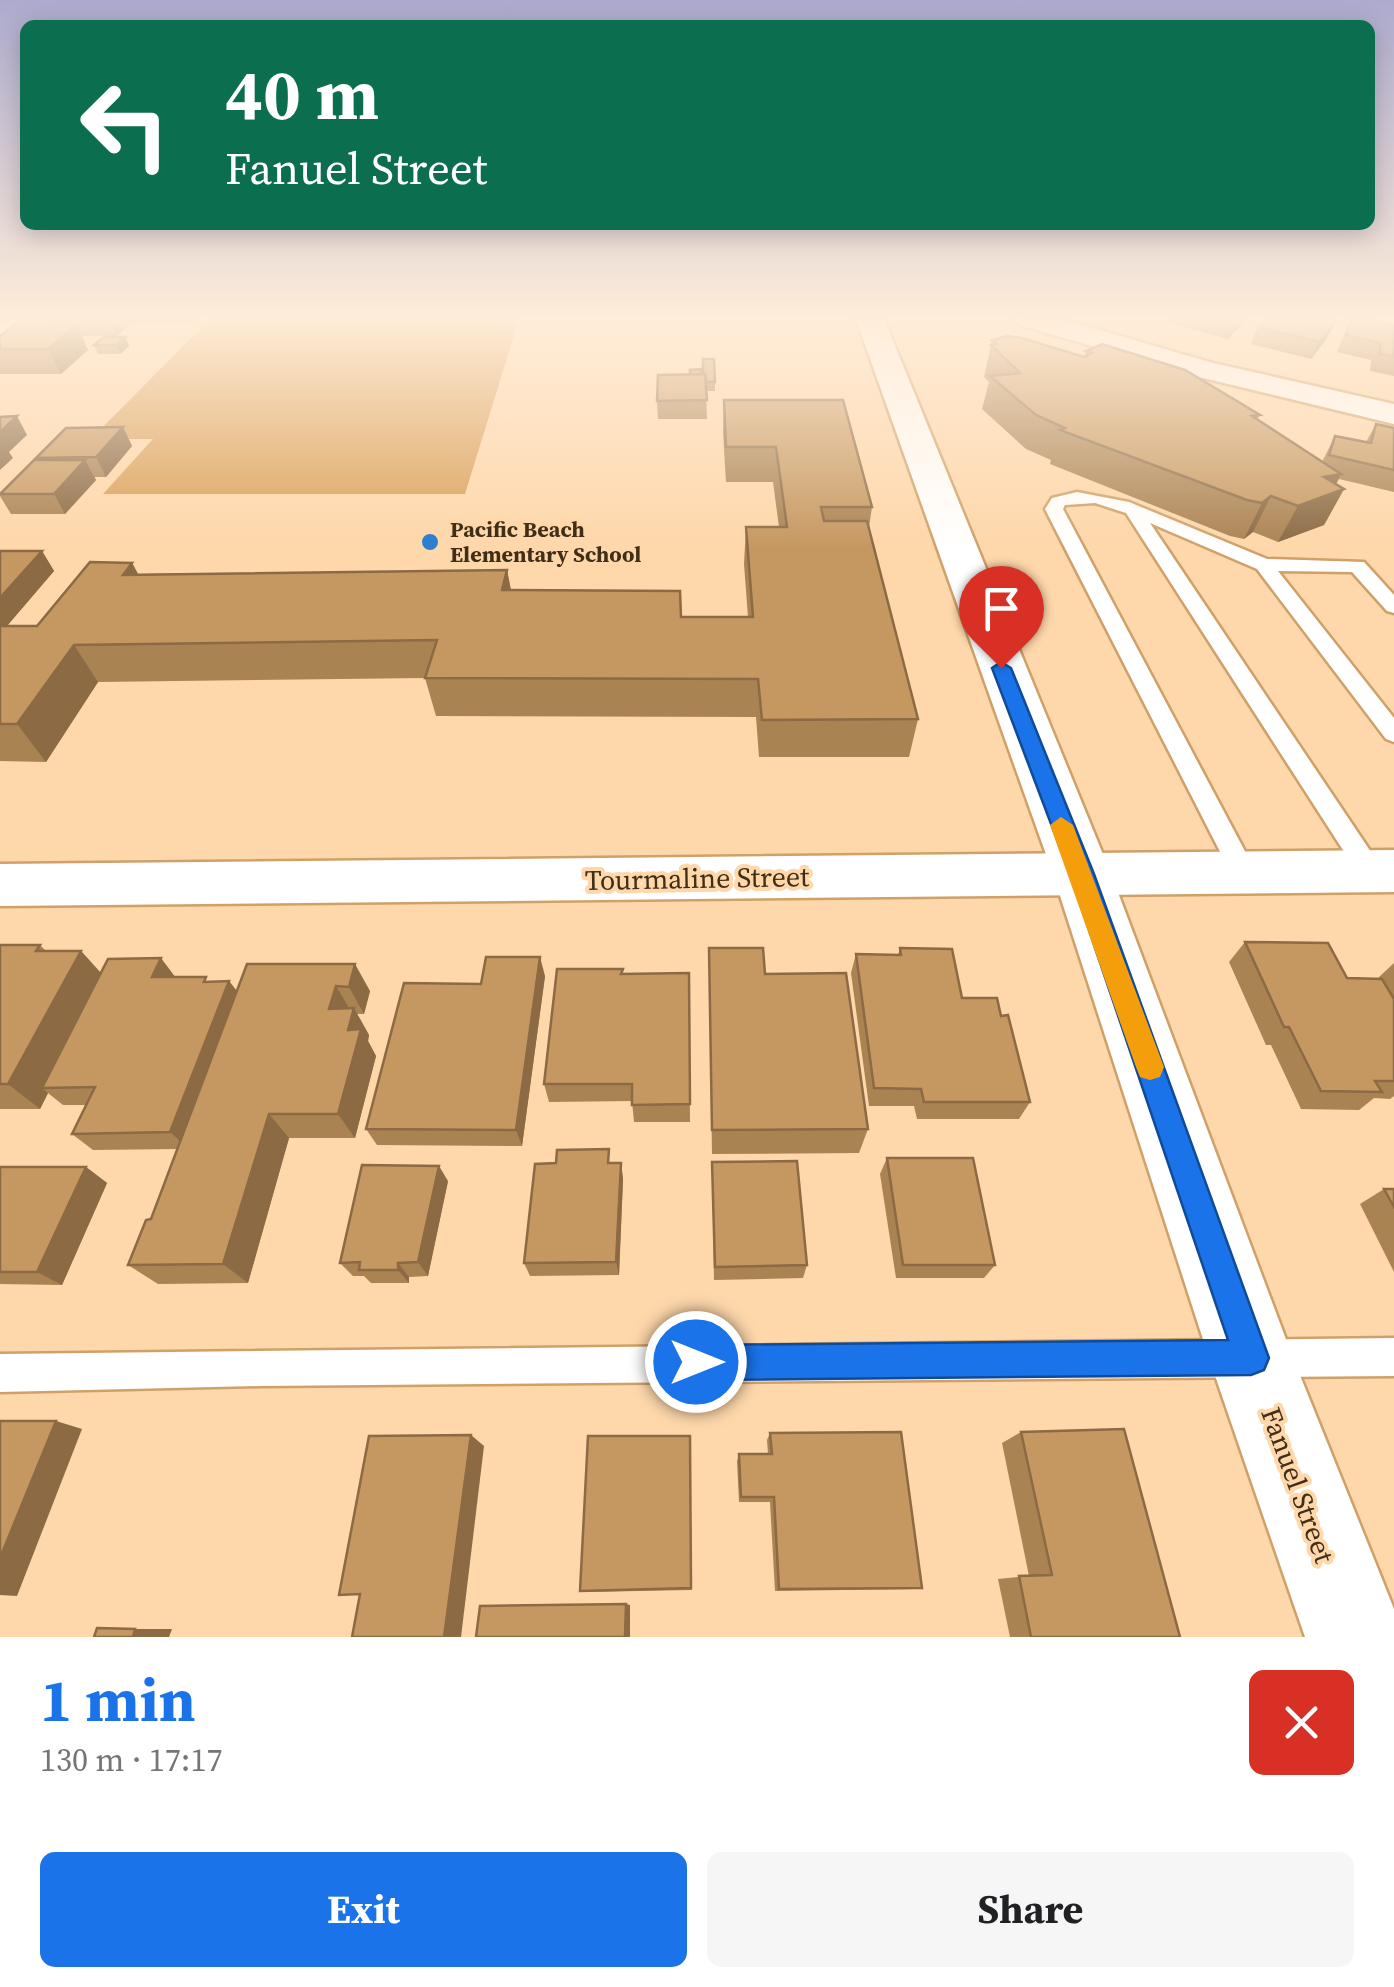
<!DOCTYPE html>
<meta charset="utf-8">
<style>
body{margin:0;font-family:"Source Serif 4",serif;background:#f6f6f6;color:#202124;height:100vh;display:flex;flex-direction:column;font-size:38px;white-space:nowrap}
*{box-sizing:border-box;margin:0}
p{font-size:32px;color:#757577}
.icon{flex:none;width:55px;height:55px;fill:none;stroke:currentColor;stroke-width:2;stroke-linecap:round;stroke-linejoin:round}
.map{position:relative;height:1637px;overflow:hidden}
.sheet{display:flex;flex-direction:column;background:#fff;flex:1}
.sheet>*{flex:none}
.top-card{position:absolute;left:20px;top:20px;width:1355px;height:210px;border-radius:15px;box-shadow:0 5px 25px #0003;background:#0b6e4f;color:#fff;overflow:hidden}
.pin{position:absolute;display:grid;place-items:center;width:85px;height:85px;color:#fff;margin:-102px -42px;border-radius:50% 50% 50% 0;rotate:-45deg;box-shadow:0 0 10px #0007}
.pin .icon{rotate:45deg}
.me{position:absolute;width:110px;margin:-55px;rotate:90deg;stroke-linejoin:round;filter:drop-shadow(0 0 8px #0008)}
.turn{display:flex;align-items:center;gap:35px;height:210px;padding:0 40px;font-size:45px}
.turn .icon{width:130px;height:130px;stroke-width:2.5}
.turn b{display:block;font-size:70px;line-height:85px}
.round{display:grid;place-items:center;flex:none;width:105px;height:105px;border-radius:15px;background:#f6f6f6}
.headline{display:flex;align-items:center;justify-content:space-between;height:170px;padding:0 40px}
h1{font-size:60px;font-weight:700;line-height:75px;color:#1a73e8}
.action{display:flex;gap:20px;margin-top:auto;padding:20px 40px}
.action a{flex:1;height:115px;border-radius:15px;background:#1a73e8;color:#fff;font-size:40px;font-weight:700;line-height:115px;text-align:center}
.action a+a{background:#f6f6f6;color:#202124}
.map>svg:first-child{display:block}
.green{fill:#d9a059}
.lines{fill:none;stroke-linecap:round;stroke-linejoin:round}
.service-casing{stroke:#cfa169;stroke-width:5}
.minor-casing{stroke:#cfa169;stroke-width:5}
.tertiary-casing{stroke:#cfa169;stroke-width:5}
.secondary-casing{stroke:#cfa169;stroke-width:5}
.service{fill:#fff;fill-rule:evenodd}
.minor{fill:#fff;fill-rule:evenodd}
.tertiary{fill:#fff;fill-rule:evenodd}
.secondary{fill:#fff;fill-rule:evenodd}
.wall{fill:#aa8353}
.shaded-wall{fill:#8b6a44}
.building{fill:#c69861;stroke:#8b6a44;stroke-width:2.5}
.route{fill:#1a73e8;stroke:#114b97;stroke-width:2.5}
.slow{fill:#f59e0b}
.poi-dot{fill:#2c80cf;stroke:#fed7aa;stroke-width:4}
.labels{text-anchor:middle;stroke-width:8;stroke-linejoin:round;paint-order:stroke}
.far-poi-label{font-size:22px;font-weight:bold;fill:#412e17;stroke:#fed7aa;text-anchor:start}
.street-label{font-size:28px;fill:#412e17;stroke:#fed7aa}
</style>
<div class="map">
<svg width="1394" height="1637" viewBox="0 0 1394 1637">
<rect width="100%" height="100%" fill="#fed7aa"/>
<path class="green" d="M 210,319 L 519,319 L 465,494 L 103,494 L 153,439 L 91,439 Z"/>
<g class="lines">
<g class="service-casing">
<g id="service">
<path d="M 7,319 L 21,319 L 0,334 L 0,324 Z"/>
<path d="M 1077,492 L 1129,502 L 1267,559 L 1364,562 L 1394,595 L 1394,613 L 1387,611 L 1352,572 L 1278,571 L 1394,718 L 1394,742 L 1386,739 L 1257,569 L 1150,523 L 1379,864 L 1383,871 L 1379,878 L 1370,881 L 1361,878 L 1126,513 L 1095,503 L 1065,505 L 1063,509 L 1256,872 L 1252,879 L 1243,882 L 1234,879 L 1045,509 L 1052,498 Z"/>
<path d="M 1394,1338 L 1394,1376 L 261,1386 L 0,1392 L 0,1354 Z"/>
</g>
</g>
<g class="minor-casing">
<path id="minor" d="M 1394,850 L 1394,892 L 0,906 L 0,864 Z"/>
</g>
<g class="tertiary-casing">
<path id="tertiary" d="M 856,319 L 884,319 L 1111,874 L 1293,1358 L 1394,1609 L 1394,1637 L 1305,1637 L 1209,1358 L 1053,874 Z"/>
</g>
<g class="secondary-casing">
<path id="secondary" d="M 1016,319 L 1061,319 L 1213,363 L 1394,404 L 1394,424 L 1195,376 L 1020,325 Z"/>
</g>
<use href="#service" class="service"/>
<use href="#minor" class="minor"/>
<use href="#tertiary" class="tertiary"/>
<use href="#secondary" class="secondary"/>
</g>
<g class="wall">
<path d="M 22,319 L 194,319 L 190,324 L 130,324 L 117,336 L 82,336 L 88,350 L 61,374 L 0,374 L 0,336 Z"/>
<path d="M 1169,319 L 1247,319 L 1228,339 L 1168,323 Z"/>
<path d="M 1351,319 L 1394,325 L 1394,376 L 1370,371 L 1371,360 L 1337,352 Z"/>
<path d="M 1258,327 L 1327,338 L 1311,359 L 1251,344 Z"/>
<path d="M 125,337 L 129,346 L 120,354 L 98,354 L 94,345 Z"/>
<path d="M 992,340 L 1084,357 L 1086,351 L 1260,415 L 1257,420 L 1322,462 L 1335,436 L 1366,442 L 1376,424 L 1394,428 L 1394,492 L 1339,479 L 1336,484 L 1344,489 L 1324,525 L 1278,542 L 1253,532 L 1244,539 L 1230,536 L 1050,464 L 1051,460 L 1026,449 L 982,409 L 989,382 L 984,377 Z"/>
<path d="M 701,374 L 715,382 L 715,391 L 706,391 L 707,419 L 658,419 L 657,401 L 690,375 Z"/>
<path d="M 724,400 L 872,507 L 869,527 L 918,719 L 909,757 L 759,757 L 756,717 L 436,716 L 425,678 L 98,682 L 46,762 L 0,761 L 0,551 L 42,551 L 54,571 L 7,626 L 37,626 L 132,563 L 138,574 L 507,570 L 511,590 L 681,617 L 748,617 L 744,564 L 746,527 L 779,527 L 773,482 L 726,482 L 723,433 Z"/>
<path d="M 123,427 L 132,446 L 106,477 L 94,477 L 96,480 L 65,514 L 11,514 L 0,496 L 0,493 L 37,460 L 36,458 Z"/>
<path d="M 1245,942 L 1347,978 L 1378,978 L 1394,963 L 1394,1096 L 1390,1099 L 1374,1098 L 1359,1110 L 1301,1109 L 1271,1045 L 1266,1045 L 1229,962 Z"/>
<path d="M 0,945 L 40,945 L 46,951 L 81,951 L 101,973 L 175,977 L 210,982 L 229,981 L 237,991 L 247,964 L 370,991 L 364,1014 L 357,1014 L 369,1035 L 368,1041 L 376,1056 L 355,1138 L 289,1138 L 248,1283 L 158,1284 L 128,1265 L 151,1219 L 178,1149 L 93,1150 L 72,1134 L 86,1105 L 63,1105 L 48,1093 L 40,1109 L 0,1109 Z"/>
<path d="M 709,948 L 765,974 L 868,1129 L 859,1153 L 712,1154 Z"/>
<path d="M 900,948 L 962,998 L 1001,1016 L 1030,1102 L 1019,1119 L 917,1119 L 914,1106 L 869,1106 L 851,973 L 856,954 L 898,955 Z"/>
<path d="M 623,969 L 623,974 L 689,973 L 690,1122 L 634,1122 L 632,1101 L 549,1102 L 544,1084 Z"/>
<path d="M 545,976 L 522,1146 L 377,1145 L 366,1129 L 481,984 Z"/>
<path d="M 887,1158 L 995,1265 L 984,1278 L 896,1278 L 880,1174 Z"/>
<path d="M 712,1162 L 807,1265 L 803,1278 L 714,1280 Z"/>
<path d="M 556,1163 L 621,1163 L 623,1179 L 619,1275 L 530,1276 L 524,1263 Z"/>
<path d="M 0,1167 L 86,1167 L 107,1183 L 62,1285 L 0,1284 Z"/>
<path d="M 448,1181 L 428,1276 L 409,1277 L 409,1283 L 371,1283 L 364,1276 L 353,1276 L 340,1263 Z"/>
<path d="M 1384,1189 L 1394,1189 L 1394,1272 L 1360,1204 Z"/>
<path d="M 1021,1432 L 1180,1637 L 1010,1637 L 998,1579 L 1029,1576 L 1002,1443 Z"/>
<path d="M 770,1433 L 922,1588 L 912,1589 L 775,1591 L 770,1502 L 739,1502 L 737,1461 L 739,1454 L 768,1454 L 767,1440 Z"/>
<path d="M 690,1436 L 692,1590 L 585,1592 L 580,1591 Z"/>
</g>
<g class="shaded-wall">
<path d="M 54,319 L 66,319 L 71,329 L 76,325 L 88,350 L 61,374 L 48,349 L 46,325 Z"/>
<path d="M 109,319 L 128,319 L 130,324 L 117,336 Z"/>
<path d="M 1238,319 L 1247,319 L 1228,339 L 1235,322 Z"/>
<path d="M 1336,321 L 1327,338 L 1311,359 L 1320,342 Z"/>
<path d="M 125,337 L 129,346 L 120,354 L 116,345 Z"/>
<path d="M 17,416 L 27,435 L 9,452 L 13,458 L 0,470 L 0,432 Z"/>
<path d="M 123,427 L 132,446 L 106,477 L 96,457 Z"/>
<path d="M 85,460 L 96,480 L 65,514 L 54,494 Z"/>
<path d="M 1341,474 L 1330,495 L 1344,489 L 1324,525 L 1278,542 L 1298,506 L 1324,477 Z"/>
<path d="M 1271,496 L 1253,532 L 1244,539 L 1262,503 Z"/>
<path d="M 42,551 L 54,571 L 0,634 L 0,598 Z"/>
<path d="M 132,563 L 152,599 L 123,575 Z"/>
<path d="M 507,570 L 514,607 L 502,590 Z"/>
<path d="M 74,645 L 98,682 L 46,762 L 17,724 Z"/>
<path d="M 81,951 L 106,979 L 42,1088 L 48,1093 L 40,1109 L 8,1084 Z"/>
<path d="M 540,957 L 545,976 L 522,1146 L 516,1130 Z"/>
<path d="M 161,958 L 176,978 L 152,977 Z"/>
<path d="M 355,964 L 370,991 L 364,1014 L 349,987 Z"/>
<path d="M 229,981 L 243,1000 L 188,1148 L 170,1132 Z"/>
<path d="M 336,986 L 352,1013 L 329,1009 Z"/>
<path d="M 354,1008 L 369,1035 L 368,1041 L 376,1056 L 355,1138 L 338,1114 L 348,1030 Z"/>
<path d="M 269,1114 L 289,1138 L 248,1283 L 223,1264 Z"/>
<path d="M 621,1163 L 623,1179 L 619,1275 L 616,1262 Z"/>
<path d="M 439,1166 L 448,1181 L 428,1276 L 418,1262 Z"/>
<path d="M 86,1167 L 107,1183 L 62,1285 L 37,1272 Z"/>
<path d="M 398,1263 L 409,1277 L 409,1283 L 398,1270 Z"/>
<path d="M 56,1421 L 82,1429 L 17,1596 L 0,1595 L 0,1558 Z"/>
<path d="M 471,1435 L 484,1446 L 461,1637 L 444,1637 Z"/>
<path d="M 626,1604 L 630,1605 L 630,1637 L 625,1637 Z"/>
<path d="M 135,1629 L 172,1629 L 169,1637 L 133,1637 Z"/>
</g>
<g class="building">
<path d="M 22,319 L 54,319 L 46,325 L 76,325 L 48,349 L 0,349 L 0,336 Z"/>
<path d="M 1266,319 L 1326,319 L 1336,321 L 1320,342 L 1258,327 Z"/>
<path d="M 1351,319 L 1360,319 L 1394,325 L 1394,356 L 1380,354 L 1380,343 L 1346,335 Z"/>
<path d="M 1008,336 L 1022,338 L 1084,357 L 1092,353 L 1086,351 L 1102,344 L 1185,370 L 1260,415 L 1252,416 L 1341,474 L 1324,477 L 1344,489 L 1298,506 L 1271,496 L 1262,503 L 1247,500 L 1060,430 L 1065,428 L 1036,415 L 990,376 L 1020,373 L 991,345 L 997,344 L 992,340 Z"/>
<path d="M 104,337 L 125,337 L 116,345 L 94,345 Z"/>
<path d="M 703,359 L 714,359 L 715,382 L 706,382 L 705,374 L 703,374 Z"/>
<path d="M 701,369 L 701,374 L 690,375 L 690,370 Z"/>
<path d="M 705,374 L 707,400 L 657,401 L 658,375 Z"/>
<path d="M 724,400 L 843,400 L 872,507 L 821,507 L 824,521 L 867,521 L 918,719 L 762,720 L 758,679 L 425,678 L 437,640 L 74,645 L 17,724 L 0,724 L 0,626 L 37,626 L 90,562 L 132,563 L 123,575 L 507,570 L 502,590 L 680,591 L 681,617 L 753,617 L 746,527 L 787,527 L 776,447 L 726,447 Z"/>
<path d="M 17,416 L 0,432 L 0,417 Z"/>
<path d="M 1376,424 L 1394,428 L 1394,470 L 1329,455 L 1335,436 L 1371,443 Z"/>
<path d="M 123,427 L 96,457 L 36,458 L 66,428 Z"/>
<path d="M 34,460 L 85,460 L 54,494 L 0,494 Z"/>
<path d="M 0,551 L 42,551 L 0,598 Z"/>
<path d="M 1245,942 L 1328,943 L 1347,978 L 1382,979 L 1394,999 L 1394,1081 L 1375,1081 L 1382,1092 L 1321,1091 L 1289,1027 L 1284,1027 Z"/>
<path d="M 0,945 L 40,945 L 36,951 L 81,951 L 8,1084 L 0,1084 Z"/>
<path d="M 709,948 L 763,948 L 765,974 L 846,973 L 868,1129 L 712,1130 Z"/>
<path d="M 900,948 L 952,949 L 962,998 L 997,998 L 1001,1016 L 1008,1015 L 1030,1102 L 924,1102 L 921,1089 L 874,1088 L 856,954 L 901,955 Z"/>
<path d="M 486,957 L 540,957 L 516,1130 L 366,1129 L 404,983 L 481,984 Z"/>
<path d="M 161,958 L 152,977 L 206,977 L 204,982 L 229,981 L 170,1132 L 72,1134 L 95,1087 L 42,1088 L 108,959 Z"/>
<path d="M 247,964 L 355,964 L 349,987 L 336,986 L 329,1009 L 354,1008 L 348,1030 L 361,1029 L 338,1114 L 269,1114 L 223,1264 L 128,1265 L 146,1220 L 151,1219 Z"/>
<path d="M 557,969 L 623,969 L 621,974 L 689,973 L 690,1104 L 632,1105 L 632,1084 L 544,1084 Z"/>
<path d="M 609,1149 L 608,1163 L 621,1163 L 616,1262 L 524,1263 L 535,1164 L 556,1163 L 557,1150 Z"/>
<path d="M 887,1158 L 973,1158 L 995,1265 L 903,1265 Z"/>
<path d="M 797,1161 L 807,1265 L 715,1267 L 712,1162 Z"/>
<path d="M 362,1165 L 439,1166 L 418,1262 L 398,1263 L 398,1270 L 359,1270 L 360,1262 L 340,1263 Z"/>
<path d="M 0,1167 L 86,1167 L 37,1272 L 0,1272 Z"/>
<path d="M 1384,1189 L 1394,1189 L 1394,1207 Z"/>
<path d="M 0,1421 L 56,1421 L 0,1558 Z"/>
<path d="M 1124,1429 L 1180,1637 L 1031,1637 L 1019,1576 L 1052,1575 L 1021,1432 Z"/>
<path d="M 901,1432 L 922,1588 L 779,1589 L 774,1497 L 741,1497 L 739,1454 L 772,1454 L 770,1433 Z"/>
<path d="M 471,1435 L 444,1637 L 352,1637 L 360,1594 L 339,1595 L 369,1436 Z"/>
<path d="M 588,1436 L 690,1436 L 691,1588 L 580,1591 Z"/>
<path d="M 626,1604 L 625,1637 L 476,1637 L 480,1606 Z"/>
<path d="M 97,1628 L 135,1629 L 133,1637 L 94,1637 Z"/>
</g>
<linearGradient id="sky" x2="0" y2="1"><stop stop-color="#adaace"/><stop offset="0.58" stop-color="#ffedd9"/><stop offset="1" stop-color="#ffedd9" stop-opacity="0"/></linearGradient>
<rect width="1394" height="548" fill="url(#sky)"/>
<path class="route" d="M 1001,662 L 1011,668 L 1094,874 L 1269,1358 L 1264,1370 L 1251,1375 L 696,1380 L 684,1375 L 679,1362 L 684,1350 L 696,1345 L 1228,1340 L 1070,874 L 992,668 Z"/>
<path class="slow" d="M 1061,817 L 1073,825 L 1164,1067 L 1160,1077 L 1150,1080 L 1140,1077 L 1136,1067 L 1050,825 Z"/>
<circle class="poi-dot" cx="430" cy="542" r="10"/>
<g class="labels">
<g class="far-poi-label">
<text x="450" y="537">Pacific Beach<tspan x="450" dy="25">Elementary School</tspan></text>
</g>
<g class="street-label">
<text transform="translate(697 878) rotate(-1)" y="10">Tourmaline Street</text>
<text transform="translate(1298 1485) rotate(70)" y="10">Fanuel Street</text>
</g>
</g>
</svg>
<div class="pin" style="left:1001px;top:668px;background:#d93025"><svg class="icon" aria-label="arrive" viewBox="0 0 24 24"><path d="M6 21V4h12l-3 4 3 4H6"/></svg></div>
<svg class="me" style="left:696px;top:1362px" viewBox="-20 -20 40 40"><circle r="17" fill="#1a73e8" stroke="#fff" stroke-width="3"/><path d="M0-11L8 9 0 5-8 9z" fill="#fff"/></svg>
<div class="top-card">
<div class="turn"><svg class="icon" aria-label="left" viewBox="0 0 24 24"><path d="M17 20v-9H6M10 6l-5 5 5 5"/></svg><div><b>40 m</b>Fanuel Street</div></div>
</div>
</div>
<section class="sheet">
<div class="headline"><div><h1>1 min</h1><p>130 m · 17:17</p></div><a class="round" style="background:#d93025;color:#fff"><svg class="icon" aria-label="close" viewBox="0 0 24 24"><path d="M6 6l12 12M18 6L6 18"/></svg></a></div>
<div class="action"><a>Exit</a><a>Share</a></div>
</section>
